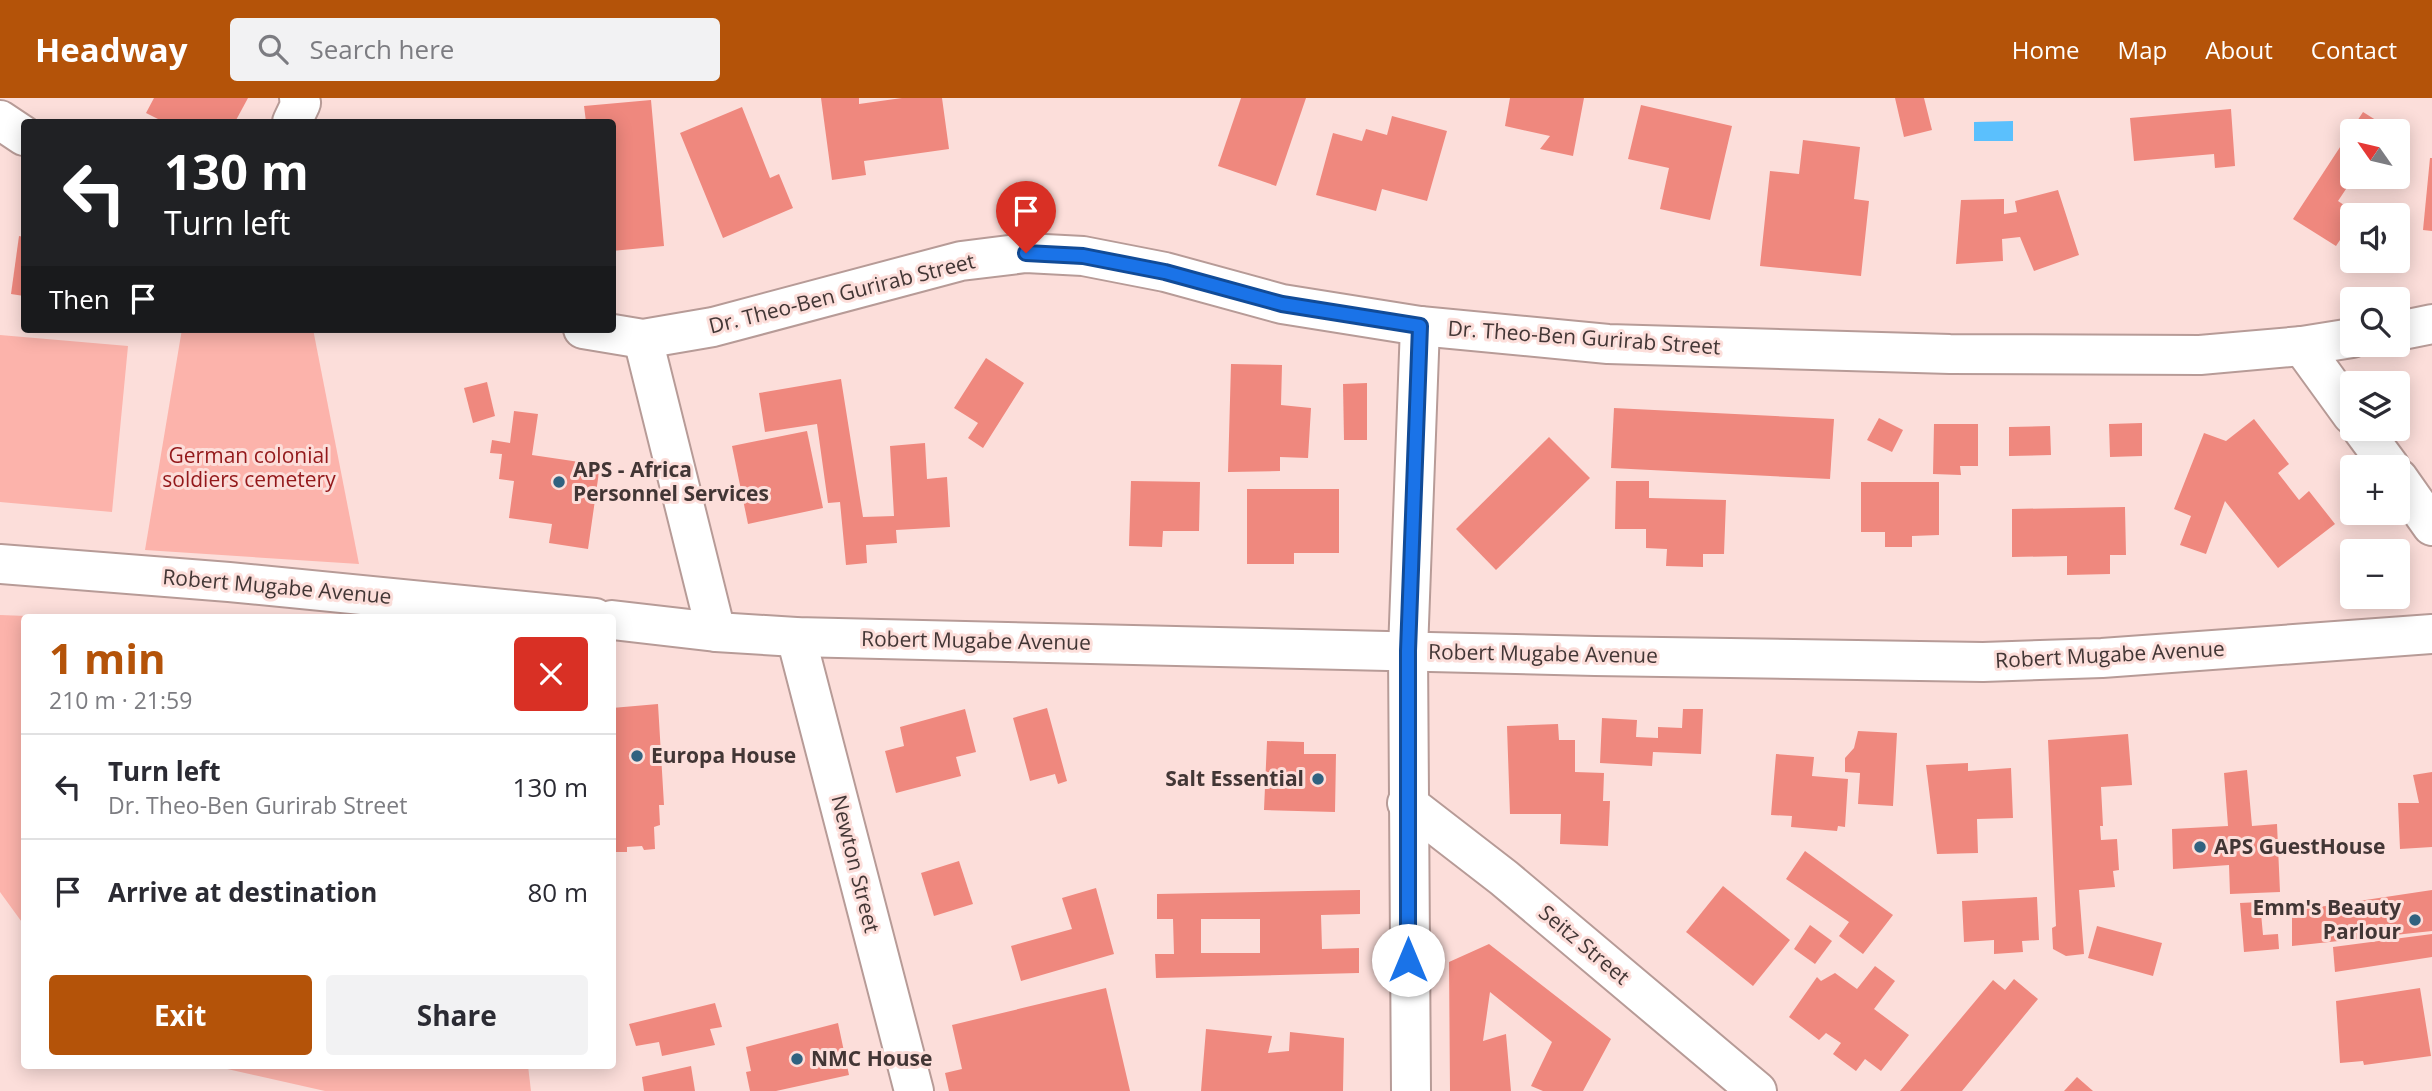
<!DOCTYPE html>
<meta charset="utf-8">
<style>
body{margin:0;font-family:"Open Sans",sans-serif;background:#f2f2f3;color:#2b2b33;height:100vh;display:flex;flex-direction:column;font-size:26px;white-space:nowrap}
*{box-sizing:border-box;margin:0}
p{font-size:23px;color:#7c7c81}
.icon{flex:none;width:38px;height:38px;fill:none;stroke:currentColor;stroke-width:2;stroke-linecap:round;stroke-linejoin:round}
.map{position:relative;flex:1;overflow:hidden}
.panel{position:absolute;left:21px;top:516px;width:595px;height:455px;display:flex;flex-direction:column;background:#fff;border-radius:7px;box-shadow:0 4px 18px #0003}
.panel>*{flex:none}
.hud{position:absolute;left:21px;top:21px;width:595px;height:214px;border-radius:7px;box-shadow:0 4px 18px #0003;background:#202124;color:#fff;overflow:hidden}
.needle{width:46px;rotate:304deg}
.buttons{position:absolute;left:2340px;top:21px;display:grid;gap:14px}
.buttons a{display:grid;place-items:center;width:70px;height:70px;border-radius:7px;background:#fff;box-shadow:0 4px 18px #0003;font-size:35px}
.pin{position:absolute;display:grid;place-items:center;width:60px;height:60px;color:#fff;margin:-72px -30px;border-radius:50% 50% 50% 0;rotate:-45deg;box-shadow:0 0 7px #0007}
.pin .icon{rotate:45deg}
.me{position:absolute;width:77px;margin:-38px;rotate:0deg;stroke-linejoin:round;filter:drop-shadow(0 0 5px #0008)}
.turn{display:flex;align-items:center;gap:24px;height:147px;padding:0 28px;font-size:32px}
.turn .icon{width:91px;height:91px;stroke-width:2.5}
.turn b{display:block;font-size:49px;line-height:60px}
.then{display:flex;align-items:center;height:66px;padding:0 28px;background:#0003;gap:14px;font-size:26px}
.round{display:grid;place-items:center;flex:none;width:74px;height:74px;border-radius:7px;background:#f2f2f3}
.headline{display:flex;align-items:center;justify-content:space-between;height:119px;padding:0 28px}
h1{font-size:42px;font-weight:700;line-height:52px;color:#b45309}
.cta{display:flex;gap:14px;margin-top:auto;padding:14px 28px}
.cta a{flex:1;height:80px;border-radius:7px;background:#b45309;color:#fff;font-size:28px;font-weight:700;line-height:80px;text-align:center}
.cta a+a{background:#f2f2f3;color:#2b2b33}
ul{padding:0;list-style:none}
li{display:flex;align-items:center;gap:21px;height:105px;padding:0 28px;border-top:2px solid #e1e1e2}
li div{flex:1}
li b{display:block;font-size:26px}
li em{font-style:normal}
header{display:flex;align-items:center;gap:42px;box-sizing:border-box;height:98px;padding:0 35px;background:#b45309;color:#fff}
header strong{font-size:33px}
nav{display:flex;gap:38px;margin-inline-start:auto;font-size:24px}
.search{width:490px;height:63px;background:#f2f2f3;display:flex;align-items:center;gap:18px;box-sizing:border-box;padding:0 24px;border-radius:7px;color:#7c7c81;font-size:26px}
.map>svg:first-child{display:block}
.green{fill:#fcb3ab}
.water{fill:#5bc0fd}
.building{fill:#ef887e;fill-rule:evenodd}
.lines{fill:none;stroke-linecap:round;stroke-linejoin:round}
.minor-casing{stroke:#b79b97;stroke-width:42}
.major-casing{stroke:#b79b97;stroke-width:42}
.minor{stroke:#fff;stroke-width:38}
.major{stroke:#fff;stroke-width:38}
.route-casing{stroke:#114b97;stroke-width:18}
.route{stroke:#1a73e8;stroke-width:12}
.poi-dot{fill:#316280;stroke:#fcdeda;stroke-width:2.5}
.labels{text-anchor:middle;stroke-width:6;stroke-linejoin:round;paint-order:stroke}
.street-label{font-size:21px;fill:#423635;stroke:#fcdeda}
.park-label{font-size:21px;fill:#93181a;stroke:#fcdeda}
.poi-label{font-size:21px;font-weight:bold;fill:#423635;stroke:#fcdeda;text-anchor:start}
</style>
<header>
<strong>Headway</strong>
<div class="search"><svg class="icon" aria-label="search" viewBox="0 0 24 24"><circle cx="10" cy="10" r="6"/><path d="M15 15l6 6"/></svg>Search here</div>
<nav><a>Home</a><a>Map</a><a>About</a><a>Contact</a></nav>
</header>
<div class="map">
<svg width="2432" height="993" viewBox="0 0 2432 993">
<rect width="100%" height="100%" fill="#fcdeda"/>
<g class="green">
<path d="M 182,231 L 313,231 L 359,466 L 145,452 Z"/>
<path d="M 0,237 L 128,248 L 112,414 L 0,404 Z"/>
<path d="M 0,517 L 80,520 L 24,520 L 24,827 L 0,794 Z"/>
<path d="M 214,968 L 528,968 L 531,993 L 325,993 Z"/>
</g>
<path class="water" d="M 2013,23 L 2013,43 L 1974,43 L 1974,24 Z"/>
<g class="building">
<path d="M 154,0 L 248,0 L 235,24 L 164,24 L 146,15 Z"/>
<path d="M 821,0 L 859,0 L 859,6 L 902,0 L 942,0 L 949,51 L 864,63 L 866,77 L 832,82 Z"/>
<path d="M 1241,0 L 1306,0 L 1276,88 L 1218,68 Z"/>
<path d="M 1510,0 L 1584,0 L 1573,58 L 1540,51 L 1550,38 L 1505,28 Z"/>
<path d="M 1895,0 L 1924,0 L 1932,32 L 1904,39 Z"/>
<path d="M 651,2 L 664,148 L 612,153 L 612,24 L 586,24 L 584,8 Z"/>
<path d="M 1641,7 L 1732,28 L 1710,122 L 1660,111 L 1669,70 L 1628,61 Z"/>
<path d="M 742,9 L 770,80 L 779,76 L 793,110 L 723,140 L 680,35 Z"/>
<path d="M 2231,11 L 2235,68 L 2215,70 L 2214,56 L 2134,63 L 2130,20 Z"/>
<path d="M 2363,14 L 2387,29 L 2384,33 L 2352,33 L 2352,79 L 2354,79 L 2338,103 L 2359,117 L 2352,117 L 2352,124 L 2336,148 L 2293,121 Z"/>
<path d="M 1392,18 L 1447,33 L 1427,103 L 1382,91 L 1376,113 L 1316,97 L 1333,35 L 1362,43 L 1366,31 L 1387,37 Z"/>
<path d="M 1803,42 L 1860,49 L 1854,101 L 1869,103 L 1861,178 L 1760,168 L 1770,73 L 1799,76 Z"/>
<path d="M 2430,60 L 2432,60 L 2432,133 L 2423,132 Z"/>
<path d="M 2058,92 L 2079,157 L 2034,173 L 2020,139 L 2002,141 L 2003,163 L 1956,166 L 1961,102 L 2004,101 L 2004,116 L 2017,114 L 2015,103 Z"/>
<path d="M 19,138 L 24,139 L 24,198 L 11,196 Z"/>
<path d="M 986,260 L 1024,285 L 983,350 L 968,340 L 978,325 L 954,310 Z"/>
<path d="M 1231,266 L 1282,267 L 1281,307 L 1311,310 L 1308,360 L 1280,359 L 1280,373 L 1228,374 Z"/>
<path d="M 841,281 L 863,419 L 894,418 L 890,348 L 925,345 L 927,381 L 947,379 L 950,429 L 896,432 L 897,445 L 866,447 L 867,465 L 846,467 L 840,404 L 828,405 L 817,326 L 765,334 L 759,295 Z"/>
<path d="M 487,284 L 495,318 L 473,325 L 464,290 Z"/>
<path d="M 1367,285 L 1367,342 L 1344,342 L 1343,286 Z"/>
<path d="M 1614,310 L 1834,321 L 1830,381 L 1611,370 Z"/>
<path d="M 514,313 L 538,316 L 532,357 L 600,367 L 588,451 L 549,445 L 552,426 L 509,420 L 514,383 L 499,381 L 502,356 L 490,355 L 492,342 L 510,345 Z"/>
<path d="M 1879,320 L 1903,332 L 1892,354 L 1867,342 Z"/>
<path d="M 2254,321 L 2289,366 L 2278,375 L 2299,402 L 2309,393 L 2335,426 L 2278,470 L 2225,403 L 2206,456 L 2180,447 L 2191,418 L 2174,411 L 2204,335 L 2226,343 Z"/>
<path d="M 2142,325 L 2142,358 L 2110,359 L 2109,326 Z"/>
<path d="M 1934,326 L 1978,326 L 1978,368 L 1960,368 L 1961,377 L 1933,376 Z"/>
<path d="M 2050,328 L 2051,357 L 2009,358 L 2009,329 Z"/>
<path d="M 807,333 L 823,410 L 748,426 L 732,348 Z"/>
<path d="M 1549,339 L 1590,380 L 1496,472 L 1456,431 Z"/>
<path d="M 1131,383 L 1200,384 L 1199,433 L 1163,433 L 1162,449 L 1129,448 Z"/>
<path d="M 1616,383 L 1649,383 L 1649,400 L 1726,402 L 1724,456 L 1703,456 L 1703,469 L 1666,468 L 1667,451 L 1646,450 L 1646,431 L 1615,431 Z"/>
<path d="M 1861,384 L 1939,384 L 1939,437 L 1912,438 L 1912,449 L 1885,449 L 1885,434 L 1861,434 Z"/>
<path d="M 1247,391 L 1339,391 L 1339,455 L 1294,455 L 1294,466 L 1247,466 Z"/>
<path d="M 2125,409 L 2126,457 L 2110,457 L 2110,476 L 2067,477 L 2067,458 L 2012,459 L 2012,411 Z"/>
<path d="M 658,606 L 664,707 L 659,707 L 660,727 L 654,729 L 655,751 L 644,752 L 642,748 L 627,749 L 627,754 L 612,754 L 612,610 Z"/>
<path d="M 1047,610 L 1067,683 L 1058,686 L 1055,676 L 1030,683 L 1013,620 Z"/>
<path d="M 965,611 L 976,654 L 956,659 L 961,678 L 896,695 L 885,653 L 904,648 L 900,629 Z"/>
<path d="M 1683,611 L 1703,611 L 1701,656 L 1653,654 L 1652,668 L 1600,665 L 1602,620 L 1637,622 L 1636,639 L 1658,640 L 1658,629 L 1682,630 Z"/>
<path d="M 1558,626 L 1559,642 L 1575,642 L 1575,674 L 1604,675 L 1603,703 L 1610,703 L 1608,748 L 1560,746 L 1561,716 L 1510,716 L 1507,628 Z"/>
<path d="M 1858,633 L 1897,635 L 1893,708 L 1858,706 L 1860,675 L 1845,674 L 1845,660 L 1854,650 Z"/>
<path d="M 2128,636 L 2132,687 L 2101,689 L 2103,728 L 2100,728 L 2101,742 L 2117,741 L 2119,772 L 2113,773 L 2115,789 L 2079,792 L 2084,856 L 2066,858 L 2053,851 L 2052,830 L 2056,828 L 2048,642 Z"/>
<path d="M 1267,643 L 1304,644 L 1304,656 L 1336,656 L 1335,714 L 1264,712 Z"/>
<path d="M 1776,656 L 1814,659 L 1812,678 L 1848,681 L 1845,729 L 1838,728 L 1837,733 L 1791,729 L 1792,718 L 1771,717 Z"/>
<path d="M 1968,665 L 1968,673 L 2011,670 L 2013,720 L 1977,721 L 1978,755 L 1937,756 L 1926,667 Z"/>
<path d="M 2247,672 L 2252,728 L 2277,726 L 2280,794 L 2230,796 L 2229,767 L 2173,771 L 2172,731 L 2228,728 L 2224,675 Z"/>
<path d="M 2432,674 L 2432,749 L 2400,751 L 2398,705 L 2419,705 L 2413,677 Z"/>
<path d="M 1805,753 L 1893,817 L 1863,856 L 1839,838 L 1849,824 L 1786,781 Z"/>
<path d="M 959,763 L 973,806 L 934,818 L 921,775 Z"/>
<path d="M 1723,788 L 1790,842 L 1753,888 L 1686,834 Z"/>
<path d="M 1096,790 L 1114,856 L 1021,883 L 1011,848 L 1072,831 L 1062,800 Z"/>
<path d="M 1360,792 L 1360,816 L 1321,817 L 1322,851 L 1359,850 L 1359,875 L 1156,880 L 1155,856 L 1174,856 L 1173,821 L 1157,821 L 1157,796 ZM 1201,821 L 1260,821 L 1260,855 L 1201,855 Z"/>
<path d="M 2432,792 L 2432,833 L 2292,848 L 2292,813 Z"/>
<path d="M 2037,799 L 2039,842 L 2022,843 L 2023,854 L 1994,856 L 1994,842 L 1964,844 L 1962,803 Z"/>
<path d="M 2260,804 L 2263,837 L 2278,836 L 2279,851 L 2244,854 L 2240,805 Z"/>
<path d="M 1810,827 L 1832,843 L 1815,866 L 1794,851 Z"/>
<path d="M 2097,828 L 2162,845 L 2153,878 L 2088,860 Z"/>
<path d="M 2432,836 L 2432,859 L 2335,874 L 2333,849 Z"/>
<path d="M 1489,846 L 1611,941 L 1583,993 L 1543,993 L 1531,988 L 1552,944 L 1490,894 L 1483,943 L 1506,936 L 1511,993 L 1450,993 L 1449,864 Z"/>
<path d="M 1875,868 L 1895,883 L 1874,911 L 1909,937 L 1881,973 L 1865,961 L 1856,973 L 1833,956 L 1841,945 L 1826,935 L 1819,942 L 1789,919 L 1817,879 L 1821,883 L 1835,875 L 1857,891 Z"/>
<path d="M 2014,881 L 2038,901 L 1962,993 L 1900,993 L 1993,882 L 2005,892 Z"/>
<path d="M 1106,890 L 1130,993 L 949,993 L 945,975 L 962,971 L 952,927 Z"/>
<path d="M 2420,890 L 2431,958 L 2364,967 L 2363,963 L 2340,965 L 2336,903 Z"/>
<path d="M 715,905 L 722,929 L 710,931 L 715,947 L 662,958 L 659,944 L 636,948 L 629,926 Z"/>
<path d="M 838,925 L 849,977 L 776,993 L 750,993 L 746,974 L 751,973 L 746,949 Z"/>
<path d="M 1206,931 L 1272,938 L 1268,955 L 1289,953 L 1290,934 L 1344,940 L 1343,993 L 1201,993 Z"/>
<path d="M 691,968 L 695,993 L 644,993 L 642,979 Z"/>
<path d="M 2077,979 L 2093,993 L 2064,993 Z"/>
</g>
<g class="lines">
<g class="minor-casing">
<g id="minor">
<path d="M 0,22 L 24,38"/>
<path d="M 292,24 L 301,5 L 299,0"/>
<path d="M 583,231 L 643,241 L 713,229 L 961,163 L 1026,155 L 1083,158 L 1165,174 L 1282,206 L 1420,228 L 1608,246 L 1950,256 L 2200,257 L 2302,248 L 2352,240"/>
<path d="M 2398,233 L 2432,226"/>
<path d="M 643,241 L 716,534"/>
<path d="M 2302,248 L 2352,317"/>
<path d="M 2362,331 L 2390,369"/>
<path d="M 2398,380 L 2432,428"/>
<path d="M 796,539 L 914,993"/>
<path d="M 1407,705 L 1504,780 L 1757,993"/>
<path d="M 1411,993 L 1408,553 L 1420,228"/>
</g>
</g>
<g class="major-casing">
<g id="major">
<path d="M 0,466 L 229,484 L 595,520"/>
<path d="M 612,522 L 716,534 L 796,539 L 1595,558 L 1983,564 L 2102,560 L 2432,536"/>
</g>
</g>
<use href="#minor" class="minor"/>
<use href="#major" class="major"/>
</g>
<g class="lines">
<g class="route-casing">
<path id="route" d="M 1026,155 L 1083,158 L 1165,174 L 1282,206 L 1420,228 L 1408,553 L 1408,862"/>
</g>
<use href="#route" class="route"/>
</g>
<g class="poi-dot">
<circle cx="559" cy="384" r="7"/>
<circle cx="637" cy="658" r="7"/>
<circle cx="1318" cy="681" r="7"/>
<circle cx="2200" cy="749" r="7"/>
<circle cx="2415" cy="822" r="7"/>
<circle cx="797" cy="961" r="7"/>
</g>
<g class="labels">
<g class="street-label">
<text transform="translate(842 196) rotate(-14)" y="7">Dr. Theo-Ben Gurirab Street</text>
<text transform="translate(1584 240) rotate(4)" y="7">Dr. Theo-Ben Gurirab Street</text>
<text transform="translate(277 489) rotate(5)" y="7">Robert Mugabe Avenue</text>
<text transform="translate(976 543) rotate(1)" y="7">Robert Mugabe Avenue</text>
<text transform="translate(1543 556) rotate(1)" y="7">Robert Mugabe Avenue</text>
<text transform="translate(2110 557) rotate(-3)" y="7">Robert Mugabe Avenue</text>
<text transform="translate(855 766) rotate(76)" y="7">Newton Street</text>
<text transform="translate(1584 847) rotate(40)" y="7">Seitz Street</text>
</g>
<g class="park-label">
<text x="249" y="365">German colonial<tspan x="249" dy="24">soldiers cemetery</tspan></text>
</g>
<g class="poi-label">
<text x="573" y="379">APS - Africa<tspan x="573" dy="24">Personnel Services</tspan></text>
<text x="651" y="665">Europa House</text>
<text x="1304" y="688" text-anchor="end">Salt Essential</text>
<text x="2214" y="756">APS GuestHouse</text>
<text x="2401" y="817" text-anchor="end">Emm's Beauty<tspan x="2401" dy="24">Parlour</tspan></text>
<text x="811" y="968">NMC House</text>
</g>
</g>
</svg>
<div class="buttons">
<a><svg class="needle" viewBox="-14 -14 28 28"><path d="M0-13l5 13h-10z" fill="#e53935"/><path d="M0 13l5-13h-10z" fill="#7c7c81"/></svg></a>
<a><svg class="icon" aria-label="sound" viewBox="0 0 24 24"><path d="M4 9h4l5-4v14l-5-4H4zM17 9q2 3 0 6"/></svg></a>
<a><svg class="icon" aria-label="search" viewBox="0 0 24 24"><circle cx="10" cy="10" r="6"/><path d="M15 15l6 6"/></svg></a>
<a><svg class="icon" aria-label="layers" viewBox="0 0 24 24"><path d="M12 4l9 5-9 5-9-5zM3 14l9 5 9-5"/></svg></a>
<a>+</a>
<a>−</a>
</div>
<div class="pin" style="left:1026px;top:155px;background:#d93025"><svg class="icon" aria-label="arrive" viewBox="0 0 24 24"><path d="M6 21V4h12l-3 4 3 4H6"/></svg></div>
<svg class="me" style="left:1408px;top:862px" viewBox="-20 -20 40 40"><circle r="19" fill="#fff"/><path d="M0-13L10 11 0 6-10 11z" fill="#1a73e8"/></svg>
<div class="hud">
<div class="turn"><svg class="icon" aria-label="left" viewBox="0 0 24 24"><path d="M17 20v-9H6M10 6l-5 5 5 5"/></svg><div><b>130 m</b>Turn left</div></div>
<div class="then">Then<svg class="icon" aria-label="arrive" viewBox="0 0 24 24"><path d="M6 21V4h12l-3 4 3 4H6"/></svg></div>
</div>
<section class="panel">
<div class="headline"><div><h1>1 min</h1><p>210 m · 21:59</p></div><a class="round" style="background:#d93025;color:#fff"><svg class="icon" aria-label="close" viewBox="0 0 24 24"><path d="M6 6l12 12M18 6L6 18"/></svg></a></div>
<ul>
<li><svg class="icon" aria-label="left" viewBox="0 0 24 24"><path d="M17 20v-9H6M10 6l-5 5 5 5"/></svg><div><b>Turn left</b><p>Dr. Theo-Ben Gurirab Street</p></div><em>130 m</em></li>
<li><svg class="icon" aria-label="arrive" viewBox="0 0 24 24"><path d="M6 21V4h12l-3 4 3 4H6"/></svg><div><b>Arrive at destination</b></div><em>80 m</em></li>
</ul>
<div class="cta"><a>Exit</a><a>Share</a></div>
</section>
</div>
